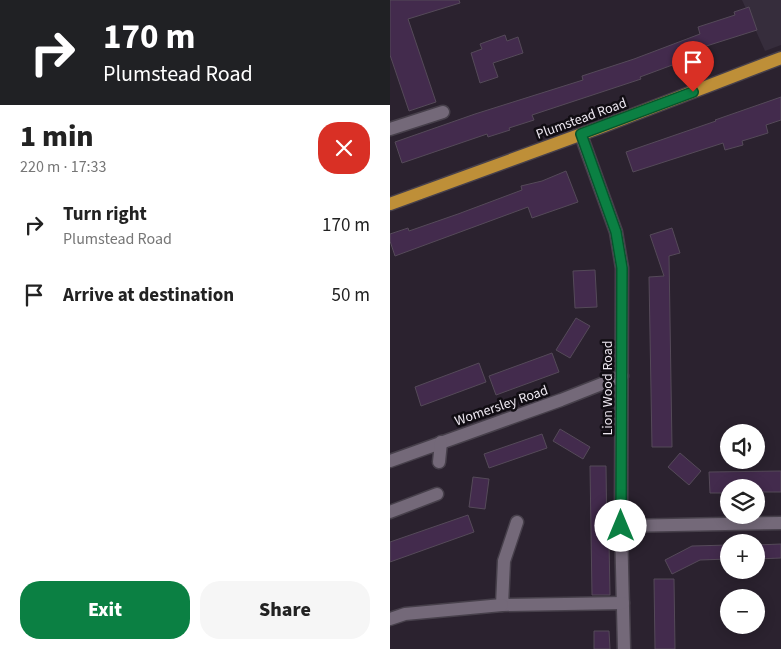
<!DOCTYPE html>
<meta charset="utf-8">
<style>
body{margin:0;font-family:"Source Sans 3",sans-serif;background:#f6f6f6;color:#222;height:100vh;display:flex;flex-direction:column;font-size:19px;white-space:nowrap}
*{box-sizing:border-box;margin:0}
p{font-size:16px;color:#767676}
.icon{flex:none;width:28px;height:28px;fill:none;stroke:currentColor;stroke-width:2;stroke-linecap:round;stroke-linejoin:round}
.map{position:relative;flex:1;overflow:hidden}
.drawer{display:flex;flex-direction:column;background:#fff;width:390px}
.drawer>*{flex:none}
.banner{background:#202124;color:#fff;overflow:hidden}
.controls{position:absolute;left:330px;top:424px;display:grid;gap:10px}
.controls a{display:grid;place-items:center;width:45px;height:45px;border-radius:50%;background:#fff;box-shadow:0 2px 12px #0003;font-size:25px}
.pin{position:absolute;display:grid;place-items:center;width:42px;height:42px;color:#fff;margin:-51px -21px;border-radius:50% 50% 50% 0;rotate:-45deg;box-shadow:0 0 5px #0007}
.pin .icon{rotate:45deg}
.me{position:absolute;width:55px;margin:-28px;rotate:0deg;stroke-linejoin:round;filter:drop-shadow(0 0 4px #0008)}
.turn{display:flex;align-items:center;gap:18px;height:105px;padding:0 20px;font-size:22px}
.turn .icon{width:65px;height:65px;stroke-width:2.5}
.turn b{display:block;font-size:35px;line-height:42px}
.round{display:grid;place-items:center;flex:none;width:52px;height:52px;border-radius:20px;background:#f6f6f6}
.head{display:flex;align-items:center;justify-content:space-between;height:85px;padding:0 20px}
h1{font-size:30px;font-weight:800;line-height:38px}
.primary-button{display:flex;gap:10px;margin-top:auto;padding:10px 20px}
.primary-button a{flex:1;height:58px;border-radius:20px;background:#0b8043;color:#fff;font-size:20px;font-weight:800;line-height:58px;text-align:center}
.primary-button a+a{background:#f6f6f6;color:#222}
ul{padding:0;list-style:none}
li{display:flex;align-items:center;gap:15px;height:70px;padding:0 20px}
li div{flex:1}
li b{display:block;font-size:19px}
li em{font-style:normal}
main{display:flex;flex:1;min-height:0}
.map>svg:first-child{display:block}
.commercial{fill:#362d3c}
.building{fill:#432b4d;stroke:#554a59}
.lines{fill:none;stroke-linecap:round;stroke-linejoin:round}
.minor-casing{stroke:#47404b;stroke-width:15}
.major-casing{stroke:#47404b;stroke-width:15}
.minor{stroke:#746979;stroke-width:12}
.major{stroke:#be8f38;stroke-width:12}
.route-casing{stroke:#07532c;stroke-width:12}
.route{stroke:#0b8043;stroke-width:9}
.labels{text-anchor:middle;stroke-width:5;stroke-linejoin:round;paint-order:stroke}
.street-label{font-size:14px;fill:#ede7f0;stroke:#110d13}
</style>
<main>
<section class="drawer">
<div class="banner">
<div class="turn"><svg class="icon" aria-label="right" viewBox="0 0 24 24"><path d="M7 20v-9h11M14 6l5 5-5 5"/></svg><div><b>170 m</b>Plumstead Road</div></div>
</div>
<div class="head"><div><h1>1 min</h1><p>220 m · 17:33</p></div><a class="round" style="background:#d93025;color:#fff"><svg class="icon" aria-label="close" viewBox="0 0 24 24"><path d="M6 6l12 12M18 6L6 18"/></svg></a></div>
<ul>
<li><svg class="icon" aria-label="right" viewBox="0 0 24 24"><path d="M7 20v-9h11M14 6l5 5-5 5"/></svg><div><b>Turn right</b><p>Plumstead Road</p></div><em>170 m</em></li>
<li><svg class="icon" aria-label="arrive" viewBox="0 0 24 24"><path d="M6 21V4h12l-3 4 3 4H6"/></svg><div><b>Arrive at destination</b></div><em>50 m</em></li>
</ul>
<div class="primary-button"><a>Exit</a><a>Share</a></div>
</section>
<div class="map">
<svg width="391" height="649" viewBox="0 0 391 649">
<rect width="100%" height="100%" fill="#2b222f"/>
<path class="commercial" d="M 352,0 L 391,0 L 391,45 L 375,51 Z"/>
<g class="building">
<path d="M 0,0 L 69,0 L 70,3 L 18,19 L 46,102 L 19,111 L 0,55 Z"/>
<path d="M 359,7 L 367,30 L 310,48 L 312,54 L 250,77 L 251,79 L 142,115 L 144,120 L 119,128 L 120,130 L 98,137 L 97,134 L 12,163 L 5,142 L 85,114 L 193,80 L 192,76 L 244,59 L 310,34 L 308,27 L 345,15 L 344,12 Z"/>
<path d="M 115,35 L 117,41 L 128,37 L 133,53 L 103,63 L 108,77 L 90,83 L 81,53 L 92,49 L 90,44 Z"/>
<path d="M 391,97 L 391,120 L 376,125 L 378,133 L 352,141 L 353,145 L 335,150 L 333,143 L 243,172 L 236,152 L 326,121 L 325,120 Z"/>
<path d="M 176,171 L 188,202 L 142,218 L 138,207 L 5,256 L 0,241 L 0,234 L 18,228 L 19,231 L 68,214 L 132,190 L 131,186 L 152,181 Z"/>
<path d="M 282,228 L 290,253 L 279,256 L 282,447 L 262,447 L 259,277 L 274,276 L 260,235 Z"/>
<path d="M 205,270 L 207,307 L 185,308 L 183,271 Z"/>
<path d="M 186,318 L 200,326 L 180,358 L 166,350 Z"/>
<path d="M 162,353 L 169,372 L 106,395 L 99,376 Z"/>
<path d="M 89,363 L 96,382 L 31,406 L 25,387 Z"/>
<path d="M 170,429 L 200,447 L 193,459 L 163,441 Z"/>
<path d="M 152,434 L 157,448 L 99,468 L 94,454 Z"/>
<path d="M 290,453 L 311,471 L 299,485 L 278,467 Z"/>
<path d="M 200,466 L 216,466 L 217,541 L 219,541 L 220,595 L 202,595 Z"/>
<path d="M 391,471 L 391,492 L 366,492 L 366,488 L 339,488 L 339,493 L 320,493 L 319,472 Z"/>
<path d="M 83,477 L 99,479 L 95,509 L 79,507 Z"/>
<path d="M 78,515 L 84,532 L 0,562 L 0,542 Z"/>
<path d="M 391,544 L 391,558 L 366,559 L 366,545 Z"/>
<path d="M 339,545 L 339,559 L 310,560 L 282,574 L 275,560 L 302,546 Z"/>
<path d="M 264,579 L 284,579 L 285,649 L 265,649 Z"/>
<path d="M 204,631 L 219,631 L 220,649 L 204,649 Z"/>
</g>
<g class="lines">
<g class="minor-casing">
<g id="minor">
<path d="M 0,129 L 53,112"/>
<path d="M 191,135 L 226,232 L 232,268 L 231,526 L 234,649"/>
<path d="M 0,461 L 171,400 L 232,376"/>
<path d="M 49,462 L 51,442"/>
<path d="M 0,512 L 47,494"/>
<path d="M 127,522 L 114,561 L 112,605 L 233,603"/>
<path d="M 231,526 L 391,523"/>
<path d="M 0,619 L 15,614 L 112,605"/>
</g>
</g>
<g class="major-casing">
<path id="major" d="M 0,204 L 214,126 L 391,58"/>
</g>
<use href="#minor" class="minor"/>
<use href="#major" class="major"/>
</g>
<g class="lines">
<g class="route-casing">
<path id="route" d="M 231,526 L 232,268 L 226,232 L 191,134 L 303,92"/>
</g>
<use href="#route" class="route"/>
</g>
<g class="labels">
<g class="street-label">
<text transform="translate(191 118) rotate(-20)" y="5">Plumstead Road</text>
<text transform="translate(217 388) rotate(-90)" y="5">Lion Wood Road</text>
<text transform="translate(111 405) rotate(-19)" y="5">Womersley Road</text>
</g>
</g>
</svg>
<div class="controls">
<a><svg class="icon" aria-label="sound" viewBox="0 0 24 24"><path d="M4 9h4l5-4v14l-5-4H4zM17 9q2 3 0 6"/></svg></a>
<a><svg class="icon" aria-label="layers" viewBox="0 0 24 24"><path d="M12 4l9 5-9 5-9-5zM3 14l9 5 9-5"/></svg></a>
<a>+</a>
<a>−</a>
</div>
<div class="pin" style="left:303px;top:92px;background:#d93025"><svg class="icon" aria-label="arrive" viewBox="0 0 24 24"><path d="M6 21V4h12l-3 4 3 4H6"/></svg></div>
<svg class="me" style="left:231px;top:526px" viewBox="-20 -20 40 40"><circle r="19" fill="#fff"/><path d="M0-13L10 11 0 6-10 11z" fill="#0b8043"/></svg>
</div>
</main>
